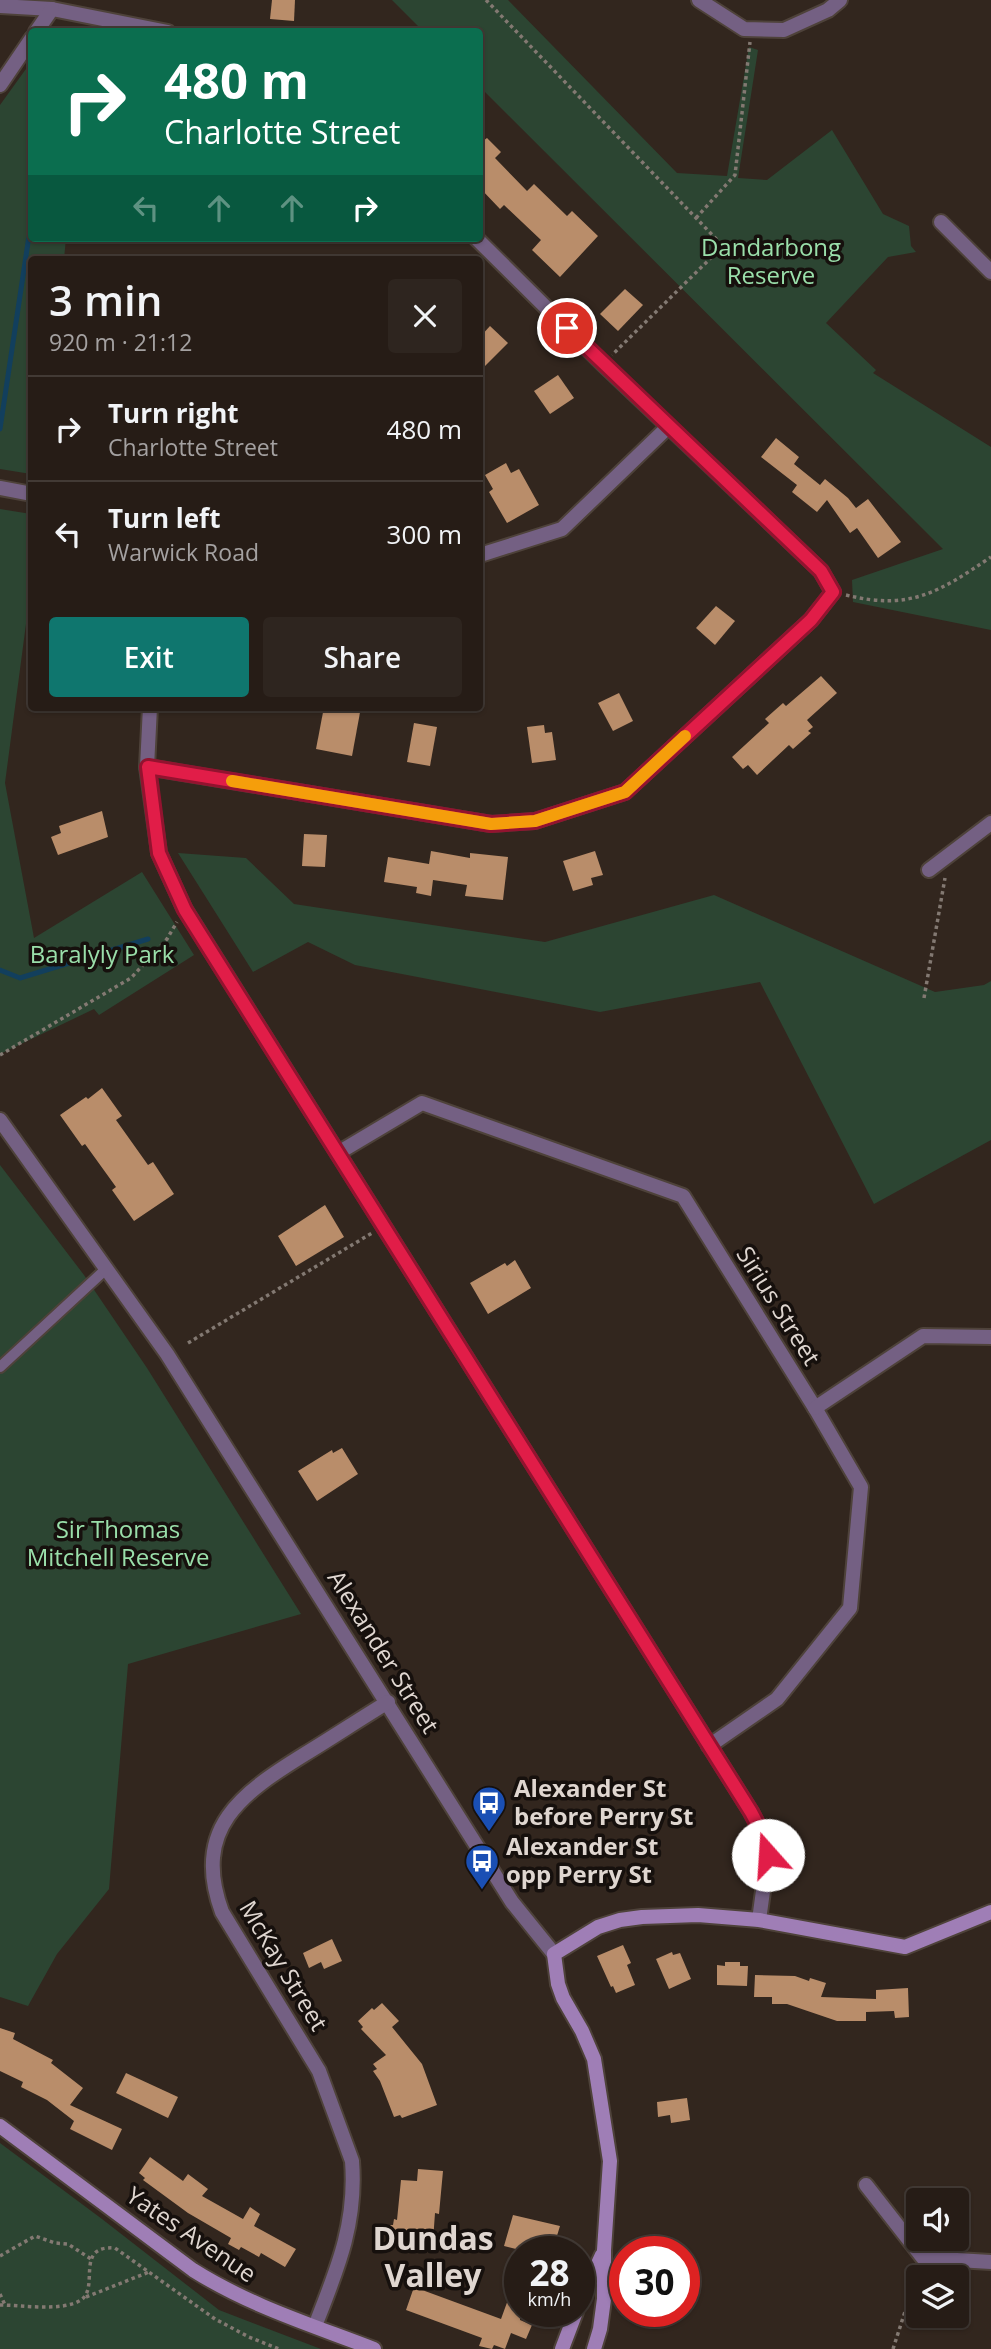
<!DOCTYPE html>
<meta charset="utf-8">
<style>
body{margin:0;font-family:"Open Sans",sans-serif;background:#2e251f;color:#f1f3f6;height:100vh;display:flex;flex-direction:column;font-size:26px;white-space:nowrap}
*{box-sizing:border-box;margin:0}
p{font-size:23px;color:#a4a1a1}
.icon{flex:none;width:38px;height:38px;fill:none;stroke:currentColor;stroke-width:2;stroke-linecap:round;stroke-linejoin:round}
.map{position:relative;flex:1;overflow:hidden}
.sheet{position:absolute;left:28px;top:256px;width:455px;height:455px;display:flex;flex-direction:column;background:#261c16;border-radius:7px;box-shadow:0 2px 5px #0004,0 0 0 2px #423a35}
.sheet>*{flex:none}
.guide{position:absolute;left:28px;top:28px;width:455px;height:214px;border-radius:7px;box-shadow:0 2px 5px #0004,0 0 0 2px #423a35;background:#0b6e4f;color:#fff;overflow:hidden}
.tools{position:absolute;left:906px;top:2188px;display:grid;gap:14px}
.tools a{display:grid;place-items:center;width:63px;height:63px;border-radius:7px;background:#261c16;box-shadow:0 2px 5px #0004,0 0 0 2px #423a35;font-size:35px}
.speed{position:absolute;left:504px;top:2236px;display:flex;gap:14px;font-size:35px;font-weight:700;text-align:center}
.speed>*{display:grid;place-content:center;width:91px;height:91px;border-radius:50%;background:#261c16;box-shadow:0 2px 5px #0004,0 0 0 2px #423a35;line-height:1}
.speed small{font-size:18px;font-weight:400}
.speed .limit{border:10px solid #d22;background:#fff;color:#111}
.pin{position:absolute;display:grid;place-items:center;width:60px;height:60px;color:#fff;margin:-30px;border:4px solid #fff;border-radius:50%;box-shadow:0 2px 7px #0007}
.me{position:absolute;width:77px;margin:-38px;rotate:341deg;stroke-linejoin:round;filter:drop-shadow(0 0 5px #0008)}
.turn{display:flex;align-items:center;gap:24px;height:147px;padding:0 21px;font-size:32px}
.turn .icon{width:91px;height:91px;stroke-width:2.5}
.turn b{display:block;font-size:49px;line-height:60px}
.lanes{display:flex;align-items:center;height:66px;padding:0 21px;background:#0003;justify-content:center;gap:35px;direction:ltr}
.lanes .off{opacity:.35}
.round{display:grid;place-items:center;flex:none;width:74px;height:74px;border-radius:7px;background:#2e251f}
.head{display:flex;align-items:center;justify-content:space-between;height:119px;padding:0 21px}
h1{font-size:42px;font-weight:600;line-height:52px}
.button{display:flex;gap:14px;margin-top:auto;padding:14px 21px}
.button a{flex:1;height:80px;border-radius:7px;background:#0f766e;color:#fff;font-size:28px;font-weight:600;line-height:80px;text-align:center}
.button a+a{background:#2e251f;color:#f1f3f6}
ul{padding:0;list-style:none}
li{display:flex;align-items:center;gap:21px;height:105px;padding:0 21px;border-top:2px solid #423a35}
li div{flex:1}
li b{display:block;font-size:26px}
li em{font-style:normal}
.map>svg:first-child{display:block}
.green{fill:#2c4532}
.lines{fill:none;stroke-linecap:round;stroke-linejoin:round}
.stream{stroke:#123f5d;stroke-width:5}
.building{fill:#b98d6a}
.lane-casing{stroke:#4e423a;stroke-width:14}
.street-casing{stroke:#4e423a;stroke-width:18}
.secondary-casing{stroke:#4e423a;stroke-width:18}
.path{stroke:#837972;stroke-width:3.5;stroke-dasharray:3.5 3.5;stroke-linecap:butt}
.lane{stroke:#746083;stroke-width:10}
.street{stroke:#746083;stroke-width:14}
.secondary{stroke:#9f7eb6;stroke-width:14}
.route-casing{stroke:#92132f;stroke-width:18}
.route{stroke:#e11d48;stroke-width:12}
.slow{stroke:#f59e0b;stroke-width:12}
.labels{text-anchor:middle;stroke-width:7;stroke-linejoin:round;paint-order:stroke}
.park-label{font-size:24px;fill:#9adfaa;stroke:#16100d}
.street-label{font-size:24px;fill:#dfd6d0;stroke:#16100d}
.poi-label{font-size:24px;font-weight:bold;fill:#dfd6d0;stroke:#16100d;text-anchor:start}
.district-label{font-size:32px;font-weight:bold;fill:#dfd6d0;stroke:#16100d}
</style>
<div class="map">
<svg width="991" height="2349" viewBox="0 0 991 2349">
<rect width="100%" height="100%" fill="#32261e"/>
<g class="green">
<path d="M 392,0 L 508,0 L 677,173 L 727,176 L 749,47 L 758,50 L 738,178 L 767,180 L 832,130 L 883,214 L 909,226 L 911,246 L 916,252 L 888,257 L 826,323 L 876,370 L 873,373 L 991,447 L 991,630 L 853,602 L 852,580 L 943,549 L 480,87 L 480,32 L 423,31 Z"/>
<path d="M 31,62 L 32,238 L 66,238 L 64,259 L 32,259 L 31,474 L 0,469 L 0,105 Z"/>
<path d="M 0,509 L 31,514 L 31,586 L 5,783 L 34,938 L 142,872 L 194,955 L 99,1015 L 94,1009 L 0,1054 Z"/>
<path d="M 178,853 L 246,858 L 294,904 L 545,942 L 714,895 L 935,992 L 984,985 L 991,981 L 991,1140 L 874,1204 L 760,982 L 600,1012 L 355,965 L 308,942 L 253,972 Z"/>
<path d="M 0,1165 L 84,1275 L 147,1368 L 301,1614 L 128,1664 L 109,1889 L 57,1954 L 28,2006 L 0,1997 Z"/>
<path d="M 0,2143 L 102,2219 L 219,2310 L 321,2349 L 0,2349 Z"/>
</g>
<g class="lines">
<g class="stream">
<path d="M 0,429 L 32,216"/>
<path d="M 0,970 L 20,978 L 148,939"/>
</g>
</g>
<g class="building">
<path d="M 272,0 L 295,0 L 294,21 L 270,19 Z"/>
<path d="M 487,138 L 501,152 L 495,158 L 527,191 L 534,184 L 567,216 L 572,211 L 598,236 L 560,277 L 532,250 L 541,240 L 504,205 L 500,209 L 480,188 L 480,143 Z"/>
<path d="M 625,289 L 643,305 L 618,331 L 600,314 Z"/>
<path d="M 490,326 L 508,343 L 480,371 L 480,337 Z"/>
<path d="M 558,375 L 574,398 L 550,414 L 534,391 Z"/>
<path d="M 776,438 L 799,457 L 794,464 L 820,485 L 825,479 L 848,498 L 856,508 L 868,499 L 901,542 L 878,558 L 857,528 L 850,533 L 827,500 L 817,512 L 792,492 L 797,485 L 761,457 Z"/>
<path d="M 506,463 L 511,473 L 519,469 L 539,505 L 507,523 L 489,492 L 493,489 L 485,475 Z"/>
<path d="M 716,606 L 735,621 L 715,645 L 696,628 Z"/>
<path d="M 821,676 L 837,693 L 807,720 L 813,727 L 808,731 L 811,733 L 793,749 L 789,745 L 757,775 L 748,765 L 743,769 L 732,757 L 769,723 L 765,719 L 783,703 L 786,706 Z"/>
<path d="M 619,693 L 633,721 L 613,731 L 598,703 Z"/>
<path d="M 324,707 L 361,707 L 352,756 L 316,749 Z"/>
<path d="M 414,723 L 437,727 L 430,766 L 407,762 Z"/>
<path d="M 544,725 L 545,733 L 552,732 L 556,760 L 532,763 L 527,727 Z"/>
<path d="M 102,811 L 108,837 L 58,855 L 51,837 L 61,833 L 59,826 Z"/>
<path d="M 304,834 L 327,835 L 325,867 L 302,866 Z"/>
<path d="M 431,851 L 470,858 L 470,853 L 508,857 L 503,900 L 465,896 L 467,885 L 433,880 L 431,896 L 416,893 L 417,887 L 384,882 L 388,857 L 429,864 Z"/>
<path d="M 595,851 L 603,875 L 591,878 L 593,885 L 573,891 L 563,861 Z"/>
<path d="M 102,1088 L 122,1116 L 116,1120 L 148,1165 L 153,1162 L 174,1194 L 134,1221 L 112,1190 L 116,1187 L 85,1144 L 82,1146 L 60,1115 L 86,1097 L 88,1099 Z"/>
<path d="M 325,1205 L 344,1237 L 296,1266 L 278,1236 Z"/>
<path d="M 515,1260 L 531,1288 L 488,1314 L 470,1283 L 505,1263 L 507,1266 Z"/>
<path d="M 342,1448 L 358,1474 L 317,1501 L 298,1471 L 332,1450 L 333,1453 Z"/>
<path d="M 332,1939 L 342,1961 L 324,1969 L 321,1962 L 309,1968 L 303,1953 Z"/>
<path d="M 623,1945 L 631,1963 L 627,1965 L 635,1985 L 616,1993 L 613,1986 L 611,1987 L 597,1956 Z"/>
<path d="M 672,1952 L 673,1955 L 680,1953 L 691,1979 L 669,1989 L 656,1959 Z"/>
<path d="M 725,1962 L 740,1962 L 740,1966 L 748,1966 L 747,1986 L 717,1985 L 717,1965 L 725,1966 Z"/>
<path d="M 755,1975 L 795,1976 L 809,1981 L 810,1978 L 826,1983 L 821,1997 L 876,1999 L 876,1990 L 908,1988 L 909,2017 L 895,2018 L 894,2011 L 866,2012 L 866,2021 L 837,2021 L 787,2004 L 772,2004 L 772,1997 L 754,1997 Z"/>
<path d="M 382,2003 L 399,2021 L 392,2027 L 422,2064 L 437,2105 L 402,2118 L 400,2115 L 394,2117 L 380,2081 L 373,2071 L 377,2069 L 373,2064 L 386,2055 L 361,2029 L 363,2027 L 358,2021 L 372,2008 L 374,2010 Z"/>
<path d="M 0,2028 L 15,2033 L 13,2039 L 53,2060 L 51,2063 L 83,2088 L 70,2105 L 122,2129 L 112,2150 L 70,2129 L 74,2121 L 47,2100 L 21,2087 L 23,2082 L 0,2071 Z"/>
<path d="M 126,2073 L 178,2097 L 168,2118 L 116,2093 Z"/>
<path d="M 687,2098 L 690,2120 L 671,2123 L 670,2115 L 658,2117 L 657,2102 Z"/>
<path d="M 150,2157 L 183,2181 L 188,2174 L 208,2189 L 202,2196 L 243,2219 L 250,2207 L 260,2214 L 254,2226 L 296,2249 L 285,2267 L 261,2253 L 259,2257 L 241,2247 L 239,2250 L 228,2244 L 231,2238 L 188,2213 L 143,2180 L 145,2178 L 139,2173 Z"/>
<path d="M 418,2169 L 443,2171 L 439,2214 L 435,2213 L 433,2241 L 428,2240 L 427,2249 L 388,2246 L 390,2225 L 393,2225 L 394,2219 L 397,2220 L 401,2180 L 417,2181 Z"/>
<path d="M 513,2215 L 560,2226 L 552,2252 L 519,2252 L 520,2250 L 504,2246 Z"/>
<path d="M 414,2287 L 501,2319 L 509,2297 L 520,2301 L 520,2320 L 532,2325 L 526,2339 L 511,2333 L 505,2349 L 494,2345 L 492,2349 L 479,2346 L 482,2338 L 406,2310 Z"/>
</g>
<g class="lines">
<g class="lane-casing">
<path id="lane" d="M 0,1367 L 106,1269"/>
</g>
<g class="street-casing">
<g id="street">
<path d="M 699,0 L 744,29 L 784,30 L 828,10 L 840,0"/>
<path d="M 0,6 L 52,9 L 168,32"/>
<path d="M 36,32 L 52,9"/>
<path d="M 0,85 L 32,38"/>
<path d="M 941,222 L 991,272"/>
<path d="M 0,488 L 32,494"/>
<path d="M 480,555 L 562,529 L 669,426"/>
<path d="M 150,707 L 147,767 L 159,853 L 184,908 L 751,1812 L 761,1831 L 768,1855 L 759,1920"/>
<path d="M 147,767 L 491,824 L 535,821 L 625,792 L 811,620 L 833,592 L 821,571 L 603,364 L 476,238"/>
<path d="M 929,870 L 991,823"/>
<path d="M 0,1120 L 167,1354 L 512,1902 L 554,1954"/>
<path d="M 338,1153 L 422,1103 L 683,1196 L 815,1408 L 861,1487 L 850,1608 L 777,1699 L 709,1746"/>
<path d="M 815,1408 L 923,1336 L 991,1337"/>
<path d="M 866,2185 L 923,2258 L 991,2262"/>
<path d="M 315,2326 C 337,2270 357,2223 352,2161 L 319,2071 L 222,1912 C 191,1828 242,1793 305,1754 C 333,1737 360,1719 388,1702"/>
</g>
</g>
<g class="secondary-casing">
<g id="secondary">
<path d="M 0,2126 L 193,2270 C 250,2306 312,2325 374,2349"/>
<path d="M 579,2305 L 602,2255"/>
<path d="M 562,2349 L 576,2312"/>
<path d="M 594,2349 L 600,2329 L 604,2299 L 604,2250 L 610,2161 L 594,2059 L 582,2031 L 563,1998 L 558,1984 L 554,1954 L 598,1927 L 620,1920 L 642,1917 L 698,1915 L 759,1920 L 905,1947 L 991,1912"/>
</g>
</g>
<g class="path">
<path d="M 486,0 L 723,246 L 612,355"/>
<path d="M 696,218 L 735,175 L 750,42"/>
<path d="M 846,595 C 910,611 939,592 991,557"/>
<path d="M 924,998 L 945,878"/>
<path d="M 0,1055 L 131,978 L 167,939 L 177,922"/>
<path d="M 188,1343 L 372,1233"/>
<path d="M 0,2256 L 35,2236 L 55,2243 L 68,2244 L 91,2259"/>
<path d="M 0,2294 L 5,2305"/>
<path d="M 86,2297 L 149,2272"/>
<path d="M 0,2305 C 22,2305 62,2312 81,2300 C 100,2287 74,2245 115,2248 L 215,2319 L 249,2337 L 279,2349"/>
<path d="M 893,2349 L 918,2271"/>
</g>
<use href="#lane" class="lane"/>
<use href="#street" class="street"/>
<use href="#secondary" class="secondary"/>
</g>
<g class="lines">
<g class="route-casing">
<path id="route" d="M 567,328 L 821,571 L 833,592 L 811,620 L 625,792 L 535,821 L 491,824 L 148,767 L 159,853 L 185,910 L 751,1812 L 761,1831 L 768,1855"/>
</g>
<use href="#route" class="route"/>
<path class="slow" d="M 232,781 L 491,824 L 535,821 L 625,792 L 685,736"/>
</g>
<defs>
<g id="bus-pin" transform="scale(1.75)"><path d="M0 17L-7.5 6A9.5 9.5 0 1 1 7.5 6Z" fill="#1a4fb4" stroke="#16100d"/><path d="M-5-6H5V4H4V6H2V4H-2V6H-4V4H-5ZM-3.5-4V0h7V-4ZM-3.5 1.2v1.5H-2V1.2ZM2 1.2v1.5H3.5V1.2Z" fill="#fff"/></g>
</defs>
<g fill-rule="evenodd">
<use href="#bus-pin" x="489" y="1803"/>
<use href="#bus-pin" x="482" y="1861"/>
</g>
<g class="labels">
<g class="park-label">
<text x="771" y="256">Dandarbong<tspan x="771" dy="28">Reserve</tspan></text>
<text x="102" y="963">Baralyly Park</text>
<text x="118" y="1538">Sir Thomas<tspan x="118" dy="28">Mitchell Reserve</tspan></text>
</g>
<g class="street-label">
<text transform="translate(778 1306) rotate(58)" y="8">Sirius Street</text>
<text transform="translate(383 1652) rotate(58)" y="8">Alexander Street</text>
<text transform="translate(283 1966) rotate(59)" y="8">McKay Street</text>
<text transform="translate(191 2235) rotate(34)" y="8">Yates Avenue</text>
</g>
<g class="poi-label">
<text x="514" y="1797">Alexander St<tspan x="514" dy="28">before Perry St</tspan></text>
<text x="506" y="1855">Alexander St<tspan x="506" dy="28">opp Perry St</tspan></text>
</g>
<g class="district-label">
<text x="433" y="2250">Dundas<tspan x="433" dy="37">Valley</tspan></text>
</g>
</g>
</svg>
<div class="tools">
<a><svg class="icon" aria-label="sound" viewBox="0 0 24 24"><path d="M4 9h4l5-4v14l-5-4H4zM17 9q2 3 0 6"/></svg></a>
<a><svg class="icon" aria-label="layers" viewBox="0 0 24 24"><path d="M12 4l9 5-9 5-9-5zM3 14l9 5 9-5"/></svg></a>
</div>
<div class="speed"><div>28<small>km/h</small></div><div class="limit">30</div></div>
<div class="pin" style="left:567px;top:328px;background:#d93025"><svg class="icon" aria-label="arrive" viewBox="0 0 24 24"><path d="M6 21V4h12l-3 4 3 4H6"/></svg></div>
<svg class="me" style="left:768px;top:1855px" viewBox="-20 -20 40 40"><circle r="19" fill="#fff"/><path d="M0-13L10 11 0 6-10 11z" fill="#e11d48"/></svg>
<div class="guide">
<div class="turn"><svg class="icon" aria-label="right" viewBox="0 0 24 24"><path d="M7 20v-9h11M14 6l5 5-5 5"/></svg><div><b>480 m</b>Charlotte Street</div></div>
<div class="lanes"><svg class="icon off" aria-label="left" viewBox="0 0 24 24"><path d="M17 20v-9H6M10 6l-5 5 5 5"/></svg><svg class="icon off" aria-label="ahead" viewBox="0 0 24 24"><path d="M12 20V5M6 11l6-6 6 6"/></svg><svg class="icon off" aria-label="ahead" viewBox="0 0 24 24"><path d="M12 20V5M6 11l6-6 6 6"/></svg><svg class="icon" aria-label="right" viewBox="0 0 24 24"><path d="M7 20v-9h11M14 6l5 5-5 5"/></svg></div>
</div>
<section class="sheet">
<div class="head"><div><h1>3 min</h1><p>920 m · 21:12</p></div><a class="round"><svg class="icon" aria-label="close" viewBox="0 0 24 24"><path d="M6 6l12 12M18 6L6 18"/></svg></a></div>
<ul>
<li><svg class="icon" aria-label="right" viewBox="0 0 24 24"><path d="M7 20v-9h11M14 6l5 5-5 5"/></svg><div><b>Turn right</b><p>Charlotte Street</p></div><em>480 m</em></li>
<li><svg class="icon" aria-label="left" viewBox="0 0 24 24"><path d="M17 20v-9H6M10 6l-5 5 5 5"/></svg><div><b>Turn left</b><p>Warwick Road</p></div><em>300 m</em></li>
</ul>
<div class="button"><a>Exit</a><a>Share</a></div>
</section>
</div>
